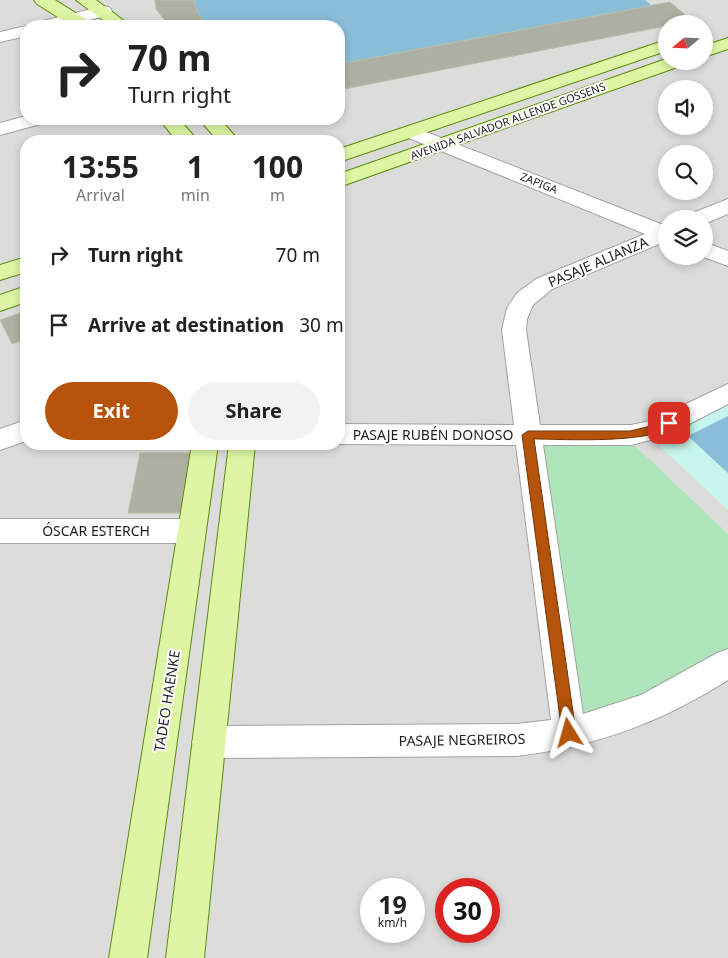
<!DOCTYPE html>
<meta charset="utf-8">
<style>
body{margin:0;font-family:"Noto Sans",sans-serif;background:#f2f2f2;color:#222;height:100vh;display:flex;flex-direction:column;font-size:19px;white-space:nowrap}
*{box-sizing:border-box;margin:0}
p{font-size:16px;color:#767676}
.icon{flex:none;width:28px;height:28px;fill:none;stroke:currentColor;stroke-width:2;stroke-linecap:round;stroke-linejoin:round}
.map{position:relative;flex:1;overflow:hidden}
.sheet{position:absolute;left:20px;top:135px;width:325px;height:315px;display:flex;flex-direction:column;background:#fff;border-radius:20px;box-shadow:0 2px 8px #0003}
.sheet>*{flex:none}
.hud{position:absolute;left:20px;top:20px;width:325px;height:105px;border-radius:20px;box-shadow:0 2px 8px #0003;background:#fff;color:#222;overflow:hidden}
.needle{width:32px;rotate:251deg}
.buttons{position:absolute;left:658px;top:15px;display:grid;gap:10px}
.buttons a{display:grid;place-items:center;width:55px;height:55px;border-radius:50%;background:#fff;box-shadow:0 2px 8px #0003;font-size:25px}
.speed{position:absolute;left:360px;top:878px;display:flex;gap:10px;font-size:25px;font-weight:700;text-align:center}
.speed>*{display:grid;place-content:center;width:65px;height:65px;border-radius:50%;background:#fff;box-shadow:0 2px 8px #0003;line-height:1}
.speed small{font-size:12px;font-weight:400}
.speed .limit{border:8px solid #d22;background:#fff;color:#111}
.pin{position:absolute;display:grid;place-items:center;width:42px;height:42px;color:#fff;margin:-21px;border-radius:10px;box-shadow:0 2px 8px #0006}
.me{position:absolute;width:55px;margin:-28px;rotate:352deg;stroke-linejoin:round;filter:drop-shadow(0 0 4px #0008)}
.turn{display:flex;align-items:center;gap:18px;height:105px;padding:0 25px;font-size:22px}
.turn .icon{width:65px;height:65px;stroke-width:2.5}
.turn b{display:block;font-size:35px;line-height:42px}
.eta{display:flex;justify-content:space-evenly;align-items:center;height:85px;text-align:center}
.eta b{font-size:30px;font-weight:700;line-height:35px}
.button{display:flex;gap:10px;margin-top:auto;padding:10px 25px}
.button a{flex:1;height:58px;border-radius:30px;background:#b45309;color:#fff;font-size:20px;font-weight:700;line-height:58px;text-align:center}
.button a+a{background:#f2f2f2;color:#222}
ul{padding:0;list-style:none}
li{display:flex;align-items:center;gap:15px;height:70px;padding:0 25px}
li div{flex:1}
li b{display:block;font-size:19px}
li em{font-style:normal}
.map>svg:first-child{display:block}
.residential{fill:#dcdcdb;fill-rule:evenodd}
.grass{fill:#afe5bb}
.park{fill:#c5f5ec}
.pitch{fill:#89bdd8}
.building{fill:#aeb0a4;stroke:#bbbfa8}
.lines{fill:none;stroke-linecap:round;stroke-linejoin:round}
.minor-casing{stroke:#a2a2a2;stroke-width:2}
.major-casing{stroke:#5a8d0b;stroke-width:2}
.minor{fill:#fff;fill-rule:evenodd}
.major{fill:#ddf5a4;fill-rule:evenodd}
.route{fill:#b45309;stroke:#753606}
.labels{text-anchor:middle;stroke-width:4;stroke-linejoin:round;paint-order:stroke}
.far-street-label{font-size:11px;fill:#1e1e1e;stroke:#fff}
.street-label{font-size:14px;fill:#1e1e1e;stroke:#fff}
</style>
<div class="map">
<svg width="728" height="958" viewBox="0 0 728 958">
<rect width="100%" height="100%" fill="#ebeee5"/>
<path class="residential" d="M 0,0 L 728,0 L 728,958 L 0,958 ZM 666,24 L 704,24 L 704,61 L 666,61 ZM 26,26 L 339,26 L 339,119 L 26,119 ZM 666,89 L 704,89 L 704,126 L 666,126 ZM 26,141 L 339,141 L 339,444 L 26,444 ZM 666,154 L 704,154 L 704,191 L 666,191 ZM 666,219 L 704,219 L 704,256 L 666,256 ZM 371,889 L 414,889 L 414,931 L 371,931 ZM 446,889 L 489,889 L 489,931 L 446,931 Z"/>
<path class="grass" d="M 632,443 L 728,534 L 728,649 L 655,695 L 573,726 L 534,444 Z"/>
<path class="park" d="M 728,400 L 728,510 L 652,439 Z"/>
<g class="pitch">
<path d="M 155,0 L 645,0 L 651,5 L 670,2 L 692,21 L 666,24 L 666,26 L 339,90 L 339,26 L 169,26 L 156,9 Z"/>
<path d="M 728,416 L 728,473 L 688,436 Z"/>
</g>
<g class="building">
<path d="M 155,0 L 194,0 L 198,13 L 208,26 L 169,26 L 156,9 Z"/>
<path d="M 670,2 L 692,21 L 666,24 L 666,26 L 339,90 L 339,64 Z"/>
<path d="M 26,311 L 26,339 L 12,344 L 0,320 Z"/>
<path d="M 140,453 L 196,453 L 187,513 L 128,513 Z"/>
</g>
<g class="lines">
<g class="minor-casing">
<g id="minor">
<path d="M 103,6 L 109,7 L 112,11 L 109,15 L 65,26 L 36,26 L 39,22 Z"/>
<path d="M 26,26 L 28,26 L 26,26 L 26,36 L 0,42 L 0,32 Z"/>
<path d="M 26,116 L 26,119 L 47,119 L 44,123 L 0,135 L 0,123 Z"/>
<path d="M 411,126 L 666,226 L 666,241 L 552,289 L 533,305 L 527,319 L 526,330 L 540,425 L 631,425 L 650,421 L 728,384 L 728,404 L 666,436 L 631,445 L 543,445 L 583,714 L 641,695 L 717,653 L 728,649 L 728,680 C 660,723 597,746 517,756 L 209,758 L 197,753 L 192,742 L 197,731 L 209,726 L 517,724 L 551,720 L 516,445 L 339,444 L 339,424 L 514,425 L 502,330 L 507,308 L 517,293 L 536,279 L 645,234 L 404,136 L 401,132 L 404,128 Z"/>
<path d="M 728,199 L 728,214 L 704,224 L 704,219 L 687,219 L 690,214 Z"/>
<path d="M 704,242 L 728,251 L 728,266 L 701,256 L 704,256 Z"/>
<path d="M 26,420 L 26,441 L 0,450 L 0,429 Z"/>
<path d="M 0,519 L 192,519 L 202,523 L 206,531 L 202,539 L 192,543 L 0,543 Z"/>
</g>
</g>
<g class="major-casing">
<g id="major">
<path d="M 34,0 L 55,0 L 90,22 L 93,26 L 72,26 L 37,4 Z"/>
<path d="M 76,0 L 96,0 L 131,26 L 111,26 Z"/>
<path d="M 728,38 L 728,49 L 704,57 L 704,46 Z"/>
<path d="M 666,40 L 666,51 L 339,162 L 339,149 Z"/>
<path d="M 666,59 L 666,61 L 686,61 L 683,65 L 339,187 L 339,174 Z"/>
<path d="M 159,119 L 179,119 L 198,141 L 177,141 Z"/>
<path d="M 199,119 L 220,119 L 239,141 L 218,141 Z"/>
<path d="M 26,257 L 26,272 L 0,280 L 0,265 Z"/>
<path d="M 26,286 L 26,302 L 0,311 L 0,295 Z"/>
<path d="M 192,444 L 218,444 L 147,958 L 109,958 Z"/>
<path d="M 229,444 L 255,444 L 204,958 L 166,958 Z"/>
</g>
</g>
<use href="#minor" class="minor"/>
<use href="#major" class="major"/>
</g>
<path class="route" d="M 669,419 L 673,420 L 675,423 C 659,445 561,439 534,439 L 576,733 L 574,738 L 569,739 L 564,738 L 562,733 L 522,435 L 528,431 L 630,431 L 655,425 Z"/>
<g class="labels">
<g class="far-street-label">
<text transform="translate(508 121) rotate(-20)" y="4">AVENIDA SALVADOR ALLENDE GOSSENS</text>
<text transform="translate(539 183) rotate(22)" y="4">ZAPIGA</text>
</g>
<g class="street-label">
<text transform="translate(598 262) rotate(-23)" y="5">PASAJE ALIANZA</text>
<text x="433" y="440">PASAJE RUBÉN DONOSO</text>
<text x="96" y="536">ÓSCAR ESTERCH</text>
<text transform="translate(167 701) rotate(-81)" y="5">TADEO HAENKE</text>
<text transform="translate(462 740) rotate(-1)" y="5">PASAJE NEGREIROS</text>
</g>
</g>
</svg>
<div class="buttons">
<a><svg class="needle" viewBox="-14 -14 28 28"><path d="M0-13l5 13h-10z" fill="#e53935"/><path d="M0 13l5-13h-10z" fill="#767676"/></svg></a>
<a><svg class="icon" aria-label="sound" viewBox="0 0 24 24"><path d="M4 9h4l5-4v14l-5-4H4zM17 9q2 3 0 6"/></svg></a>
<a><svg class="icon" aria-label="search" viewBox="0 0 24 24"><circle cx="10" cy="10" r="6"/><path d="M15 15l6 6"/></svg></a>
<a><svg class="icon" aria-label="layers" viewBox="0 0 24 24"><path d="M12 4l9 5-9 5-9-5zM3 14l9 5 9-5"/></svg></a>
</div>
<div class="speed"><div>19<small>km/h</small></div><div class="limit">30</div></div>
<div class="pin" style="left:669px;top:423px;background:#d93025"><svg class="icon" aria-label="arrive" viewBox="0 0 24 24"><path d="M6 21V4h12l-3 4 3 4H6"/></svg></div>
<svg class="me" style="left:569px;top:733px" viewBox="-20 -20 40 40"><path d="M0-17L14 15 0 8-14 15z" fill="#b45309" stroke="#fff" stroke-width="4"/></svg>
<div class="hud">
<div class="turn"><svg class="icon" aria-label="right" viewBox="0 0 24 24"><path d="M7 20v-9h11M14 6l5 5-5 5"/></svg><div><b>70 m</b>Turn right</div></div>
</div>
<section class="sheet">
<div class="eta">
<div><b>13:55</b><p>Arrival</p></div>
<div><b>1</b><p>min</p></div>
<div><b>100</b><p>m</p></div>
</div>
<ul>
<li><svg class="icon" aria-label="right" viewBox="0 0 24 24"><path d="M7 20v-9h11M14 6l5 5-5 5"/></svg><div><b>Turn right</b></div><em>70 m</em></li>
<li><svg class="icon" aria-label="arrive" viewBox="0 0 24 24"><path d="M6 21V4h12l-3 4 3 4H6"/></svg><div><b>Arrive at destination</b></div><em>30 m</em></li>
</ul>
<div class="button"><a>Exit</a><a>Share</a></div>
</section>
</div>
